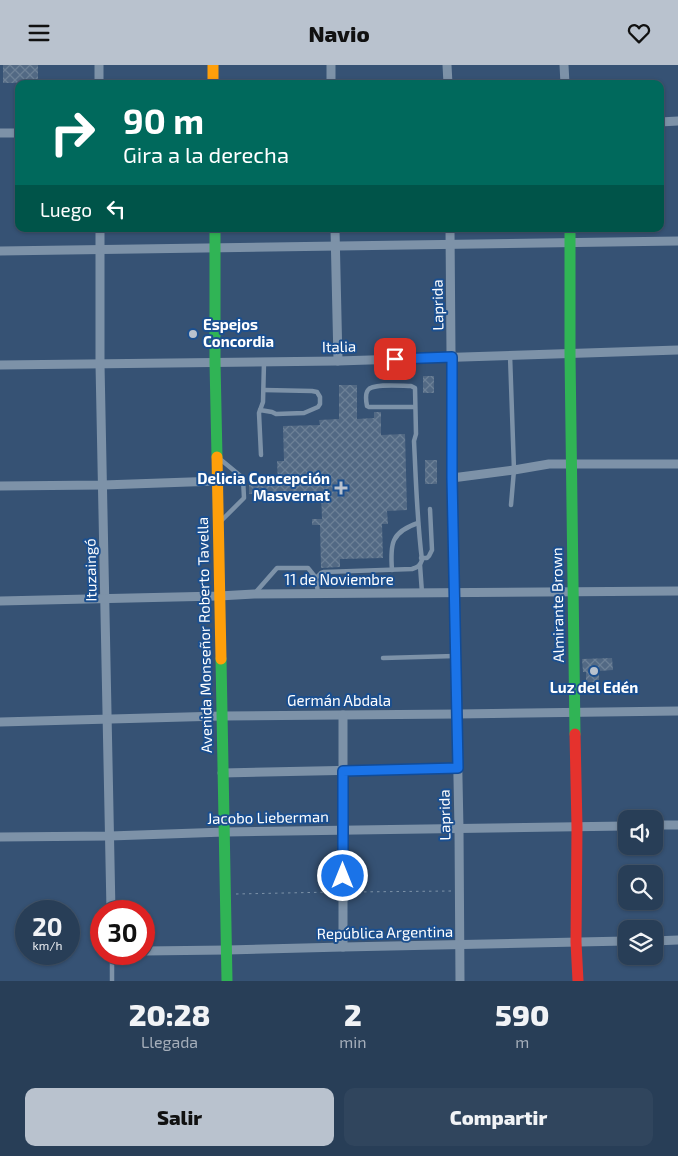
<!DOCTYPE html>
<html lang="es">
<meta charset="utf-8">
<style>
body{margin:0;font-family:"Exo 2",sans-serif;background:#30455d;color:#f1f3f6;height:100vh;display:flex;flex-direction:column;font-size:19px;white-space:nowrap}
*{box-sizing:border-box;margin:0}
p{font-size:16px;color:#a5aeba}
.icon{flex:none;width:28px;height:28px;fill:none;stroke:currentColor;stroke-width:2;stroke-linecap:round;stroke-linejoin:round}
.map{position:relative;height:916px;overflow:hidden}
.panel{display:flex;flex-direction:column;background:#283e57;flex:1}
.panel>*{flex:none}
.top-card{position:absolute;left:15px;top:15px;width:649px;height:152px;border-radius:10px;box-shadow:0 1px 4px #0004,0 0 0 1px #44576d;background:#00695c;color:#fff;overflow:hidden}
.controls{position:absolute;left:618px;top:745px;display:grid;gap:10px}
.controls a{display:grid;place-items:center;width:45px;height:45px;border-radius:10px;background:#283e57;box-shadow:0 1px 4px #0004,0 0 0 1px #44576d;font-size:25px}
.speed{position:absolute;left:15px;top:835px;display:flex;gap:10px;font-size:25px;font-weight:700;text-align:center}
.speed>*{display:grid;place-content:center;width:65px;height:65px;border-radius:50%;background:#283e57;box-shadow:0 1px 4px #0004,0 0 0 1px #44576d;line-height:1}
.speed small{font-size:12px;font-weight:400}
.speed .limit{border:8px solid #d22;background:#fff;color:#111}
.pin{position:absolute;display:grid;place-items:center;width:42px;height:42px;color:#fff;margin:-21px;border-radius:10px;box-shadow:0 2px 8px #0006}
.me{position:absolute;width:55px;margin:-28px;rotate:0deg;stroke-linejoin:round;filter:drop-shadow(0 0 4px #0008)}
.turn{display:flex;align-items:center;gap:18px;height:105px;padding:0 25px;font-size:22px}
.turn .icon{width:65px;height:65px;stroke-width:2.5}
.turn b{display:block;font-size:35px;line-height:42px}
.then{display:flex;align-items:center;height:48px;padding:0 25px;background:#0003;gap:10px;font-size:19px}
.eta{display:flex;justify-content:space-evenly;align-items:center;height:85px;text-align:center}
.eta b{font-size:30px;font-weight:800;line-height:35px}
.button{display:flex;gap:10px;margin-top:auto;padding:10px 25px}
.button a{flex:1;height:58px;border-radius:10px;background:#b9c2ce;color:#111;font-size:20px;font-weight:800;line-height:58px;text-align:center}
.button a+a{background:#30455d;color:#f1f3f6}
header{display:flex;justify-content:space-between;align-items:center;height:65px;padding:0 25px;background:#b9c2ce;color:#111;font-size:22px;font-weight:800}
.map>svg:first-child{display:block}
.building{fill:url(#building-cross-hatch)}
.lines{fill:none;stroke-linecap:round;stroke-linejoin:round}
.path{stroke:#7d92a8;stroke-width:1;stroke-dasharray:2.5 4;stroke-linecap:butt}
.lane{stroke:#7d92a8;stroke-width:4.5}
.street{stroke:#7d92a8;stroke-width:9}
.fast{stroke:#30b455;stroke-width:11}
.slow{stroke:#ff9f0a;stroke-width:11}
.jam{stroke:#e5322d;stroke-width:11}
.route-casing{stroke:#114b97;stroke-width:12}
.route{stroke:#1a73e8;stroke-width:9}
.poi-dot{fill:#b9c2ce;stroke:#1b4f8f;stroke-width:2}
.labels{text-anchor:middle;stroke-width:4;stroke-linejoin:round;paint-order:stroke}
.street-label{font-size:15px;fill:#fff;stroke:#1b4f8f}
.poi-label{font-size:15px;font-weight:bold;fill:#fff;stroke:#1b4f8f;text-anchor:start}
</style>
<header><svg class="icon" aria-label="menu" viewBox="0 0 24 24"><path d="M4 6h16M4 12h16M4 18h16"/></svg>Navio<svg class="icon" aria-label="heart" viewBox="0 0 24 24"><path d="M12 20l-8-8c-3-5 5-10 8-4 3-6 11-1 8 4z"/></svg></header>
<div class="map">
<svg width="678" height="916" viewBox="0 0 678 916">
<defs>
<pattern id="building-cross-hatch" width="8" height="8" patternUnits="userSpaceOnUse" patternTransform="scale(1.25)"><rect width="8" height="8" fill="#526984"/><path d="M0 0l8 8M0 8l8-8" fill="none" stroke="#6c8096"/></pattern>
</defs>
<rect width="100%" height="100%" fill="#365274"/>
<g class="building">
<rect x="3" y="0" width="35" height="18"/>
<rect x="423" y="311" width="11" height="17"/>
<path d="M 339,320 L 357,320 L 357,354 L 374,353 L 374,347 L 381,347 L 381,370 L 405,369 L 407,445 L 387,446 L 388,459 L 382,459 L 383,493 L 340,494 L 340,502 L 321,503 L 320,460 L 312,460 L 312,454 L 322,454 L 321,427 L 249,429 L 249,420 L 278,419 L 277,396 L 284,396 L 283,361 L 320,360 L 319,355 L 339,354 Z"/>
<rect x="425" y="395" width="12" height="24"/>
<path d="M 612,593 L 613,605 L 599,606 L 599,617 L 586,617 L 586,607 L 583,607 L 582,594 Z"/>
</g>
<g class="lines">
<g class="path">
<path d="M 351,827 L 452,826"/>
<path d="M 236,829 L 334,827"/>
</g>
<g class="lane">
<path d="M 510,290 L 514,405 L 511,440"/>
<path d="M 260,345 L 272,347 L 276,349 L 304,348 L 318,342 L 320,339 L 320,332 L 317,327 L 312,326 L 264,325"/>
<path d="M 261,390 L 259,348 L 263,337 L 264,297"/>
<path d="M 220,394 L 243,413 L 244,433 L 221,456"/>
<path d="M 421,493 L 427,493 L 429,491 L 432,485 L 430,444"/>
<path d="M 420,500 L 422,528"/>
<path d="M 392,505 C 390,479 391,467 418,458"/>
<path d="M 316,513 L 321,508 L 324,507 L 412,504 C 418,502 420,501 422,495 C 417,456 416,416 414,376 L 416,369 L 415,323 L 411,321 C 402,321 373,318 368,325 C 365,329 366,336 367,341 L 369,342 L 415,342"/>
<path d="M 255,528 L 277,503 L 308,503 L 316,513 L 318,528"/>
<path d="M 383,593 L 455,591"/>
<path d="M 112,889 L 112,916"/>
</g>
<g class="street">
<path d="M 99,0 L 99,19"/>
<path d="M 331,0 L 331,19"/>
<path d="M 447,0 L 448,19"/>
<path d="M 564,0 L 565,19"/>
<path d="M 660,57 L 678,56"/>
<path d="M 0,68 L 19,68"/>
<path d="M 100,164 L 100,299 L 111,846"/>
<path d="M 335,164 L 338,296"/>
<path d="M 450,164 L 452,413 L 459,764 L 460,916"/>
<path d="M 0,186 C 226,184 452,178 678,176"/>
<path d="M 0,300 L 338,296 L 678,285"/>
<path d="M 452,413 L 514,405 L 549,399 L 678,399"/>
<path d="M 0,421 L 103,420 L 218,416"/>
<path d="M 0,536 L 219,531 L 254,529 L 678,526"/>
<path d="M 0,657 L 222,651 L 457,649 L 678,646"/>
<path d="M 222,708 L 458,703"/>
<path d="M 654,760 L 678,760"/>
<path d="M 0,772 L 110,771 L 225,767 L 626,761"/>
<path d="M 654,876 L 678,875"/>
<path d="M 343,882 L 343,650"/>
<path d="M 144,886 L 227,885 L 343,882 L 626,876"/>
</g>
<g class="fast">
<path d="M 215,164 L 215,297 L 217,392"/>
<path d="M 570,164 L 570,289 L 575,669"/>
<path d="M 221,594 L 227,916"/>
</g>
<g class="slow">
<path d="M 213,0 L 213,19"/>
<path d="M 217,392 L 221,594"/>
</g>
<path class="jam" d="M 575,669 L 577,762 L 576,877 L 578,916"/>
</g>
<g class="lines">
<g class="route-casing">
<path id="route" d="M 343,811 L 343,706 L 458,703 L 452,413 L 452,292 L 395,294"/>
</g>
<use href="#route" class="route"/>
</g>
<g class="poi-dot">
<circle cx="193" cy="269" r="5"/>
<path d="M338.5 415.5h5v5h5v5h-5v5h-5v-5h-5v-5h5z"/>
<circle cx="594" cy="606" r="5"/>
</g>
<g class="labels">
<g class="street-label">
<text transform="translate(438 240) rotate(-91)" y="5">Laprida</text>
<text transform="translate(339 282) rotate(-1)" y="5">Italia</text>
<text transform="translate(91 505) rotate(-91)" y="5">Ituzaingó</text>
<text x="339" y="520">11 de Noviembre</text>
<text transform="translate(558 540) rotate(-91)" y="5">Almirante Brown</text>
<text transform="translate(205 570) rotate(-91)" y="5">Avenida Monseñor Roberto Tavella</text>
<text x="339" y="641">Germán Abdala</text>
<text transform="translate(445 750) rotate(-91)" y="5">Laprida</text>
<text transform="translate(268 753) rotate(-1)" y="5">Jacobo Lieberman</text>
<text transform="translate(385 868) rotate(-1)" y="5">República Argentina</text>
</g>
<g class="poi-label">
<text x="203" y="265">Espejos<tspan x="203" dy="17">Concordia</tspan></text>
<text x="330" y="419" text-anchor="end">Delicia Concepción<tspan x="330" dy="17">Masvernat</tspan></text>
<text x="594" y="628" text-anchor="middle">Luz del Edén</text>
</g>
</g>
</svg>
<div class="controls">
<a><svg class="icon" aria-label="sound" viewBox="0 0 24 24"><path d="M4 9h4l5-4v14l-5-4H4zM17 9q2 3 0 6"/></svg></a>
<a><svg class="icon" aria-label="search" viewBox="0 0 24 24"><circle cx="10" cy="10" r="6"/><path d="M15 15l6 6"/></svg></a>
<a><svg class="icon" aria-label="layers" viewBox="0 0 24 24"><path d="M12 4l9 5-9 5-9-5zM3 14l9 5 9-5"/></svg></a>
</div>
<div class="speed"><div>20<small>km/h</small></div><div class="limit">30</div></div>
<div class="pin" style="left:395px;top:294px;background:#d93025"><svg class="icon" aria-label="arrive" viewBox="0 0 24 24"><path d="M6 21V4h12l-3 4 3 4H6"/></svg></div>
<svg class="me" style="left:343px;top:811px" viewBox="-20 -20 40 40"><circle r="17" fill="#1a73e8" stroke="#fff" stroke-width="3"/><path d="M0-11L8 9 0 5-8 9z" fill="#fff"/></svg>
<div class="top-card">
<div class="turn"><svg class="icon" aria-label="right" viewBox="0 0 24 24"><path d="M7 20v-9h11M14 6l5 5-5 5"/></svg><div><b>90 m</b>Gira a la derecha</div></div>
<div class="then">Luego<svg class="icon" aria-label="left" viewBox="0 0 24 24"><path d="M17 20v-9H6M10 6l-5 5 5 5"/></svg></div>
</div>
</div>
<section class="panel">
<div class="eta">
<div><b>20:28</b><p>Llegada</p></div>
<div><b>2</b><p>min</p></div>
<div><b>590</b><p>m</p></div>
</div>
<div class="button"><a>Salir</a><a>Compartir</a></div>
</section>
